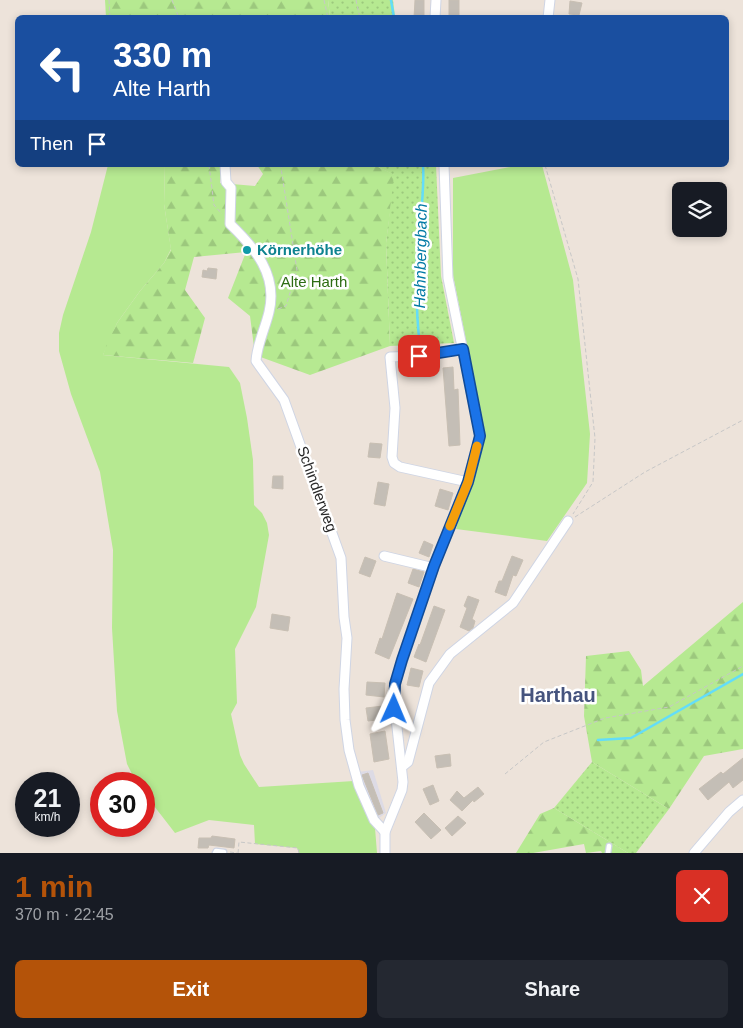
<!DOCTYPE html>
<meta charset="utf-8">
<style>
body{margin:0;font-family:Arial,sans-serif;background:#242831;color:#f1f3f6;height:100vh;display:flex;flex-direction:column;font-size:19px;white-space:nowrap}
*{box-sizing:border-box;margin:0}
p{font-size:16px;color:#9ea1a6}
.icon{flex:none;width:28px;height:28px;fill:none;stroke:currentColor;stroke-width:2;stroke-linecap:round;stroke-linejoin:round}
.map{position:relative;height:853px;overflow:hidden}
.side{display:flex;flex-direction:column;background:#171b24;flex:1}
.side>*{flex:none}
.guide{position:absolute;left:15px;top:15px;width:714px;height:152px;border-radius:8px;box-shadow:0 2px 8px #0003;background:#1a4fa0;color:#fff;overflow:hidden}
.controls{position:absolute;left:672px;top:182px;display:grid;gap:10px}
.controls a{display:grid;place-items:center;width:55px;height:55px;border-radius:8px;background:#171b24;box-shadow:0 2px 8px #0003;font-size:25px}
.speed{position:absolute;left:15px;top:772px;display:flex;gap:10px;font-size:25px;font-weight:700;text-align:center}
.speed>*{display:grid;place-content:center;width:65px;height:65px;border-radius:50%;background:#171b24;box-shadow:0 2px 8px #0003;line-height:1}
.speed small{font-size:12px;font-weight:400}
.speed .limit{border:8px solid #d22;background:#fff;color:#111}
.pin{position:absolute;display:grid;place-items:center;width:42px;height:42px;color:#fff;margin:-21px;border-radius:10px;box-shadow:0 2px 8px #0006}
.me{position:absolute;width:55px;margin:-28px;rotate:1deg;stroke-linejoin:round;filter:drop-shadow(0 0 4px #0008)}
.turn{display:flex;align-items:center;gap:18px;height:105px;padding:0 15px;font-size:22px}
.turn .icon{width:65px;height:65px;stroke-width:2.5}
.turn b{display:block;font-size:35px;line-height:42px}
.then{display:flex;align-items:center;height:48px;padding:0 15px;background:#0003;gap:10px;font-size:19px}
.round{display:grid;place-items:center;flex:none;width:52px;height:52px;border-radius:8px;background:#242831}
.overview{display:flex;align-items:center;justify-content:space-between;height:85px;padding:0 15px}
h1{font-size:30px;font-weight:800;line-height:38px;color:#b45309}
.cta{display:flex;gap:10px;margin-top:auto;padding:10px 15px}
.cta a{flex:1;height:58px;border-radius:8px;background:#b45309;color:#fff;font-size:20px;font-weight:800;line-height:58px;text-align:center}
.cta a+a{background:#242831;color:#f1f3f6}
.map>svg:first-child{display:block}
.industrial{fill:#dddbe5}
.grass{fill:#b6e991}
.forest{fill:url(#forest-firs)}
.garden{fill:url(#garden-dots)}
.lines{fill:none;stroke-linecap:round;stroke-linejoin:round}
.stream{stroke:#63ddf9;stroke-width:2.5}
.building{fill:#c4beb6;stroke:#c8bfb3}
.lane-casing{stroke:#cfd5e4;stroke-width:7}
.street-casing{stroke:#cfd5e4;stroke-width:11}
.path{stroke:#c7c7c7;stroke-width:1;stroke-dasharray:4 2.5;stroke-linecap:butt}
.lane{stroke:#fff;stroke-width:4.5}
.street{stroke:#fff;stroke-width:9}
.route-casing{stroke:#114b97;stroke-width:12}
.route{stroke:#1a73e8;stroke-width:9}
.slow{stroke:#f59e0b;stroke-width:9}
.culture-dot{fill:#0f9aa8;stroke:#fff;stroke-width:2}
.labels{text-anchor:middle;stroke-width:5;stroke-linejoin:round;paint-order:stroke}
.culture-label{font-size:15px;font-weight:bold;fill:#0d838f;stroke:#fff;text-anchor:start}
.park-label{font-size:15px;fill:#2d6c13;stroke:#fff}
.street-label{font-size:15px;fill:#292929;stroke:#fff}
.water-label{font-size:16px;font-style:italic;fill:#027aa5;stroke:#fff}
.district-label{font-size:20px;font-weight:bold;fill:#46547e;stroke:#fff}
</style>
<div class="map">
<svg width="743" height="853" viewBox="0 0 743 853">
<defs>
<pattern id="forest-firs" width="22" height="20" patternUnits="userSpaceOnUse" patternTransform="scale(1.25)"><rect width="22" height="20" fill="#b6e991"/><path d="M5 1l3.5 6h-7zM16 11l3.5 6h-7z" fill="#9cc87d"/></pattern>
<pattern id="garden-dots" width="8" height="8" patternUnits="userSpaceOnUse" patternTransform="scale(1.25)"><rect width="8" height="8" fill="#b6e991"/><path d="M2 2h.1M6 6h.1" fill="none" stroke="#9cc87d" stroke-width="1.8" stroke-linecap="round"/></pattern>
</defs>
<rect width="100%" height="100%" fill="#ede3da"/>
<path class="industrial" d="M 373,770 L 386,813 L 376,820 L 358,772 Z"/>
<g class="grass">
<path d="M 108,165 L 165,165 L 164,204 L 171,249 L 164,263 L 140,291 L 117,323 L 103,355 L 229,367 L 240,383 L 247,418 L 253,460 L 254,505 L 262,513 L 267,523 L 269,535 L 256,607 L 235,649 L 237,703 L 231,714 L 240,755 L 244,764 L 259,787 L 354,781 L 375,828 L 377,853 L 299,853 L 297,848 L 255,844 L 254,825 L 209,820 L 175,833 L 144,793 L 144,784 L 137,784 L 127,764 L 117,711 L 112,628 L 113,550 L 100,472 L 71,394 L 59,351 L 59,333 L 63,315 L 91,232 Z"/>
<path d="M 521,165 L 542,165 L 573,280 L 590,434 L 587,483 L 547,541 L 456,529 L 485,436 L 453,275 L 453,178 Z"/>
</g>
<g class="forest">
<path d="M 105,0 L 328,0 L 330,17 L 106,17 Z"/>
<path d="M 165,165 L 222,165 L 220,183 L 255,186 L 263,174 L 257,165 L 374,165 L 395,175 L 386,243 L 390,346 L 310,375 L 255,355 L 250,316 L 228,298 L 246,252 L 194,257 L 185,290 L 205,318 L 193,363 L 103,355 L 107,343 L 117,323 L 140,291 L 164,263 L 171,250 L 164,204 Z"/>
<path d="M 743,602 L 743,749 L 704,756 L 669,809 L 592,762 L 584,716 L 586,656 L 629,651 L 641,670 L 643,686 Z"/>
<path d="M 554,808 L 628,853 L 602,853 L 601,851 L 586,853 L 584,844 L 533,853 L 516,853 L 540,814 Z"/>
</g>
<g class="garden">
<path d="M 328,0 L 393,0 L 395,17 L 330,17 Z"/>
<path d="M 374,165 L 436,165 L 441,276 L 454,343 L 390,346 L 386,243 L 394,175 Z"/>
<path d="M 592,762 L 669,809 L 636,853 L 628,853 L 554,808 Z"/>
</g>
<g class="lines">
<g class="stream">
<path d="M 391,0 L 394,18"/>
<path d="M 420,346 C 416,315 416,285 417,254 C 419,224 425,195 423,165"/>
<path d="M 598,740 L 631,738 L 743,674"/>
</g>
</g>
<g class="building">
<path d="M 415,0 L 424,0 L 424,18 L 414,18 Z"/>
<rect x="449" y="0" width="10" height="18"/>
<path d="M 570,1 L 582,3 L 579,15 L 569,14 Z"/>
<path d="M 208,268 L 217,269 L 216,279 L 202,277 L 203,270 L 207,271 Z"/>
<path d="M 453,367 L 454,390 L 458,389 L 460,445 L 449,446 L 443,368 Z"/>
<path d="M 370,443 L 382,444 L 380,458 L 368,457 Z"/>
<path d="M 273,476 L 283,476 L 283,489 L 272,488 Z"/>
<path d="M 378,482 L 389,484 L 385,506 L 374,504 Z"/>
<path d="M 440,489 L 453,493 L 448,510 L 435,506 Z"/>
<path d="M 424,541 L 433,545 L 429,557 L 419,553 Z"/>
<path d="M 512,556 L 523,560 L 516,576 L 513,575 L 506,596 L 495,592 L 499,581 L 502,581 Z"/>
<path d="M 365,557 L 376,561 L 370,577 L 359,573 Z"/>
<path d="M 413,569 L 424,572 L 419,587 L 408,583 Z"/>
<path d="M 397,593 L 413,599 L 389,659 L 375,653 L 380,638 L 382,639 Z"/>
<path d="M 468,596 L 479,600 L 472,619 L 475,621 L 473,628 L 469,631 L 460,627 L 467,608 L 464,606 Z"/>
<path d="M 434,606 L 445,610 L 426,662 L 414,657 L 419,644 L 420,645 Z"/>
<path d="M 272,614 L 290,617 L 288,631 L 270,628 Z"/>
<path d="M 411,668 L 423,671 L 419,687 L 407,685 Z"/>
<path d="M 367,682 L 385,683 L 384,697 L 366,695 Z"/>
<path d="M 383,706 L 385,719 L 368,721 L 366,708 Z"/>
<path d="M 385,731 L 389,759 L 374,762 L 370,734 Z"/>
<path d="M 450,754 L 451,766 L 437,768 L 435,756 Z"/>
<path d="M 743,758 L 743,780 L 733,788 L 729,782 L 708,800 L 699,789 L 721,772 L 723,774 Z"/>
<path d="M 368,773 L 383,813 L 378,815 L 362,775 Z"/>
<path d="M 433,785 L 439,801 L 430,805 L 423,789 Z"/>
<path d="M 478,787 L 484,794 L 474,802 L 473,800 L 462,811 L 450,800 L 457,791 L 464,798 Z"/>
<path d="M 424,813 L 441,830 L 431,839 L 415,822 Z"/>
<path d="M 458,816 L 466,823 L 452,836 L 445,828 Z"/>
<path d="M 212,836 L 235,839 L 234,848 L 209,845 L 208,848 L 198,848 L 199,838 L 211,838 Z"/>
</g>
<g class="lines">
<g class="lane-casing">
<g id="lane">
<path d="M 215,853 L 216,851 L 224,852"/>
<path d="M 608,853 L 609,846"/>
</g>
</g>
<g class="street-casing">
<g id="street">
<path d="M 435,18 L 436,0"/>
<path d="M 548,18 L 550,0"/>
<path d="M 225,165 L 226,182 L 231,188 L 230,224 C 255,248 278,275 269,312 C 265,329 257,344 256,361 L 284,400 L 341,558 L 344,617 L 347,638 L 344,689 L 345,720 L 349,750 L 359,786 L 374,820 L 385,832"/>
<path d="M 463,349 L 419,356 L 390,357 L 395,408 L 392,457 L 394,463 L 400,467 L 468,482"/>
<path d="M 384,556 L 434,568"/>
<path d="M 403,766 L 408,762 L 429,683 L 450,654 L 513,603 L 568,521"/>
<path d="M 385,853 L 385,832 L 402,790 L 403,782 L 395,709 L 395,684 L 434,566 L 468,482 L 480,435 L 448,278 L 444,165"/>
<path d="M 694,853 L 729,812 L 743,800"/>
</g>
</g>
<g class="path">
<path d="M 109,0 L 110,18"/>
<path d="M 172,0 L 179,18"/>
<path d="M 324,0 L 328,18"/>
<path d="M 356,0 L 360,18"/>
<path d="M 209,165 L 214,205 L 222,214"/>
<path d="M 545,165 L 578,279 L 595,438 L 593,482 L 573,514"/>
<path d="M 278,309 L 286,306 L 297,270 L 281,168 L 282,165"/>
<path d="M 575,517 L 645,472 L 743,420"/>
<path d="M 505,774 L 544,742 L 605,718 L 669,707 L 743,666"/>
<path d="M 230,852 L 237,853"/>
<path d="M 238,853 L 239,842 L 298,848 L 299,853"/>
</g>
<use href="#lane" class="lane"/>
<use href="#street" class="street"/>
</g>
<g class="lines">
<g class="route-casing">
<path id="route" d="M 394,709 L 395,684 L 402,660 L 434,566 L 468,482 L 480,436 L 463,349 L 419,356"/>
</g>
<use href="#route" class="route"/>
<path class="slow" d="M 450,526 L 468,482 L 477,446"/>
</g>
<circle class="culture-dot" cx="247" cy="250" r="5"/>
<g class="labels">
<g class="culture-label">
<text x="257" y="255">Körnerhöhe</text>
</g>
<g class="park-label">
<text x="314" y="287">Alte Harth</text>
</g>
<g class="street-label">
<text transform="translate(317 489) rotate(70)" y="5">Schindlerweg</text>
</g>
<g class="water-label">
<text transform="translate(420 256) rotate(-89)" y="6">Hahnbergbach</text>
</g>
<g class="district-label">
<text x="558" y="702">Harthau</text>
</g>
</g>
</svg>
<div class="controls">
<a><svg class="icon" aria-label="layers" viewBox="0 0 24 24"><path d="M12 4l9 5-9 5-9-5zM3 14l9 5 9-5"/></svg></a>
</div>
<div class="speed"><div>21<small>km/h</small></div><div class="limit">30</div></div>
<div class="pin" style="left:419px;top:356px;background:#d93025"><svg class="icon" aria-label="arrive" viewBox="0 0 24 24"><path d="M6 21V4h12l-3 4 3 4H6"/></svg></div>
<svg class="me" style="left:394px;top:709px" viewBox="-20 -20 40 40"><path d="M0-17L14 15 0 8-14 15z" fill="#1a73e8" stroke="#fff" stroke-width="4"/></svg>
<div class="guide">
<div class="turn"><svg class="icon" aria-label="left" viewBox="0 0 24 24"><path d="M17 20v-9H6M10 6l-5 5 5 5"/></svg><div><b>330 m</b>Alte Harth</div></div>
<div class="then">Then<svg class="icon" aria-label="arrive" viewBox="0 0 24 24"><path d="M6 21V4h12l-3 4 3 4H6"/></svg></div>
</div>
</div>
<section class="side">
<div class="overview"><div><h1>1 min</h1><p>370 m · 22:45</p></div><a class="round" style="background:#d93025;color:#fff"><svg class="icon" aria-label="close" viewBox="0 0 24 24"><path d="M6 6l12 12M18 6L6 18"/></svg></a></div>
<div class="cta"><a>Exit</a><a>Share</a></div>
</section>
